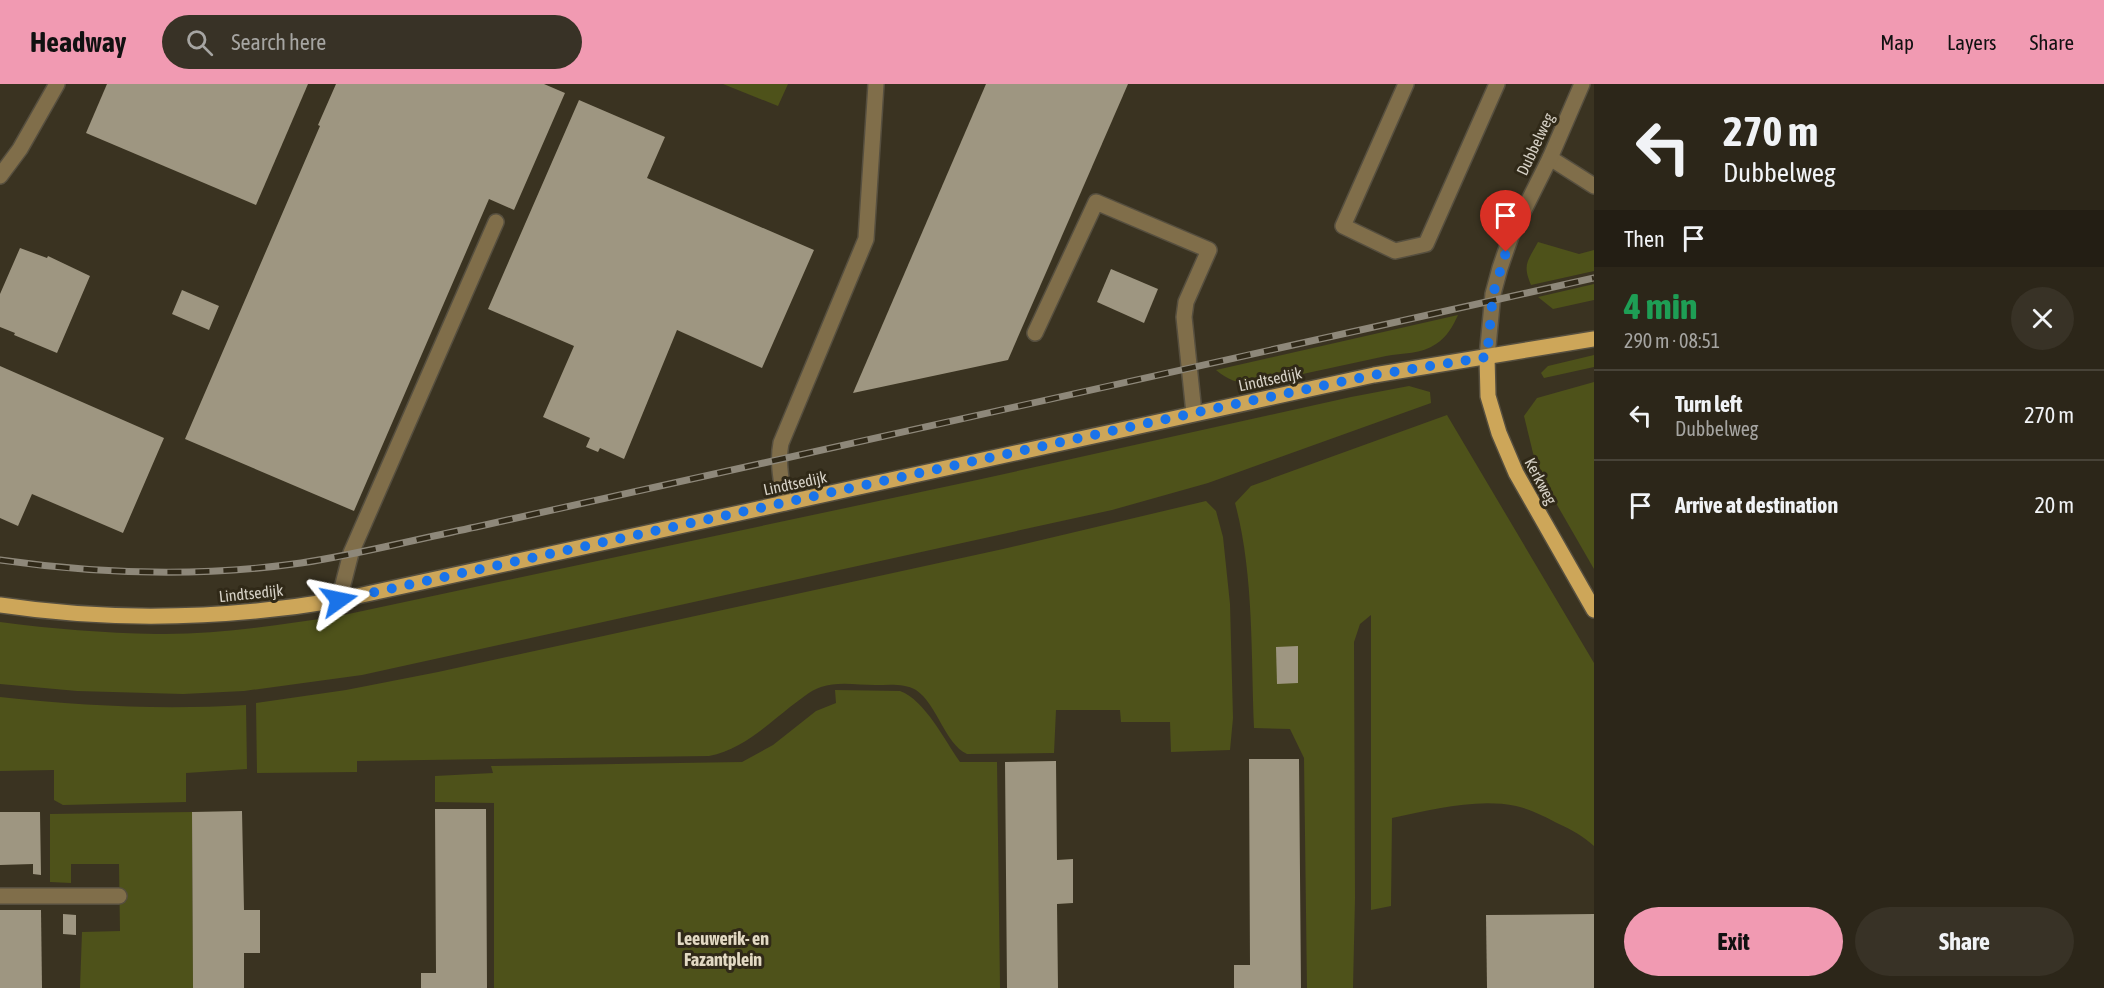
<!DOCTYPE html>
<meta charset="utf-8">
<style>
body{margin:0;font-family:"Asap Condensed",sans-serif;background:#383226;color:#f1f3f6;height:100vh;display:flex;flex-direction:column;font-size:22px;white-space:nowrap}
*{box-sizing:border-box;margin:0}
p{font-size:20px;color:#a6a5a2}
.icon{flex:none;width:33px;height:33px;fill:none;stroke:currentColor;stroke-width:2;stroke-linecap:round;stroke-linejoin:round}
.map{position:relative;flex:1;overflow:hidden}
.details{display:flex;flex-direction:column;background:#2c2619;width:510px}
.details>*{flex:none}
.banner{background:#2c2619;color:#f1f3f6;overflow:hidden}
.pin{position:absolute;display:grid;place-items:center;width:51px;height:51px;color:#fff;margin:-62px -26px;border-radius:50% 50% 50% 0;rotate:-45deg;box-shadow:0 0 6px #0007}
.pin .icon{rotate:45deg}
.me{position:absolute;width:66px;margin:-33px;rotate:78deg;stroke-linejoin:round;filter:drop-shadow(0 0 4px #0008)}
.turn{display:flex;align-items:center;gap:21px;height:126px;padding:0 30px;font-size:27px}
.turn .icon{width:78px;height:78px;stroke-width:2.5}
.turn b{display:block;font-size:42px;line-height:51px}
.then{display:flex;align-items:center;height:57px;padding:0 30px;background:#0003;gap:12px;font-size:22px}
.round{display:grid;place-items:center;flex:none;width:63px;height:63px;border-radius:32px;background:#383226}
.head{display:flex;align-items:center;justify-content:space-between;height:102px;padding:0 30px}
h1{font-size:36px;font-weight:700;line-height:45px;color:#1e9e55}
.primary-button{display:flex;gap:12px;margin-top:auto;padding:12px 30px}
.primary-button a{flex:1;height:69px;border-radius:36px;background:#f19ab2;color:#111;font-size:24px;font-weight:700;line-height:69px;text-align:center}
.primary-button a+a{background:#383226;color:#f1f3f6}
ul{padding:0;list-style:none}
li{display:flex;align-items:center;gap:18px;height:90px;padding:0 30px;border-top:2px solid #484338}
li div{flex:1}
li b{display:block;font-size:22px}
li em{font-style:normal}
header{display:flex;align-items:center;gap:36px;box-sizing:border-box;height:84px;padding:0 30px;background:#f19ab2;color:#111}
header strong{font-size:28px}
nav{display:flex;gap:33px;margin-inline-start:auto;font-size:21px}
.search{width:420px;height:54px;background:#383226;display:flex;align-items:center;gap:15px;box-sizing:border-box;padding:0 21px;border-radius:33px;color:#a6a5a2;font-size:22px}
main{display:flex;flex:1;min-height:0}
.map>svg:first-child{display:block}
.green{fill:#4e521a}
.building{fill:#9e9681}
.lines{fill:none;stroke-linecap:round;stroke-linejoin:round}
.minor-casing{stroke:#564f3f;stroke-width:18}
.major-casing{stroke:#564f3f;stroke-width:18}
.minor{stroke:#806e4a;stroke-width:15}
.major{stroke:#cda659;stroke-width:15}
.rail-casing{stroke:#8e887a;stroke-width:7}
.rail{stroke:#302918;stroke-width:4.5;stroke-dasharray:14;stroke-linecap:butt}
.route{stroke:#1a73e8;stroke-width:10;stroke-dasharray:0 18}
.labels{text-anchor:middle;stroke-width:6;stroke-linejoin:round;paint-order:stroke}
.street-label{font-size:16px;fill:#d6d1c6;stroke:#302918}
.neighbourhood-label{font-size:18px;font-weight:bold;fill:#e2d9c3;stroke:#302918}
</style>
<header>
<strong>Headway</strong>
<div class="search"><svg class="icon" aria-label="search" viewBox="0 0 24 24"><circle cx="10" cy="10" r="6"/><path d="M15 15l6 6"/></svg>Search here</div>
<nav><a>Map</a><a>Layers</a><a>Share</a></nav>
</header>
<main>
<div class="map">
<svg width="1594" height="904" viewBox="0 0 1594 904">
<rect width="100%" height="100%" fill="#3a3321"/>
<g class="green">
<path d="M 723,0 L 788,0 L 778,22 Z"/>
<path d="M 1538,158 L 1579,170 L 1594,166 L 1594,187 L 1531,201 C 1522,180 1528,177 1538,158 Z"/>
<path d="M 1594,200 L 1594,216 L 1553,225 L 1538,213 Z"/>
<path d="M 1458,231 C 1453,242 1447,253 1436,260 C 1422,270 1402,269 1386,272 C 1342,281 1298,292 1253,300 C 1237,299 1228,296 1216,286 Z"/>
<path d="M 1594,271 L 1594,283 L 1544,294 L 1541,289 L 1548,282 Z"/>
<path d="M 1594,298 L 1594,485 L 1545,400 L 1533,369 L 1524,332 L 1537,314 Z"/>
<path d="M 1409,302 L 1430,308 L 1431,319 L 1208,399 L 1112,426 L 362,591 L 244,607 L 183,610 L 77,607 L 0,600 L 0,538 C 52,545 104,549 156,550 C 217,551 278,541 339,532 L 977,396 L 1351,313 Z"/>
<path d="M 1447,331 L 1594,579 L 1594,762 C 1583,752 1572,746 1559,740 C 1546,733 1530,725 1516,722 C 1476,714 1432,726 1392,734 L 1391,822 L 1371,826 L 1371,531 L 1360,540 L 1354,558 L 1355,814 L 1353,904 L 1307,904 L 1304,674 L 1290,645 L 1254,644 C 1251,571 1254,489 1235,419 L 1251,402 Z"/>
<path d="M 1206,417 L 1216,427 L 1223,453 L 1230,520 L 1233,634 L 1230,666 L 1171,668 L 1170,638 L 1121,638 L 1120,626 L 1056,626 L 1054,669 L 967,670 C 945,660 937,620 916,606 C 904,599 889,601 875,601 C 858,601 838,597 821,603 C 809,607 800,616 790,623 C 765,643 741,666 709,672 L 357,677 L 357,688 L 257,689 L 256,619 L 346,606 L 438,588 L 1003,465 Z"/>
<path d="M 835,606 L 900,607 C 925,616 945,657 960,678 L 997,678 L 1000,904 L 494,904 L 494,719 L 435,718 L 435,692 L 493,689 L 491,682 L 742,678 L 773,661 L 816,627 L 836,619 Z"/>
<path d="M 0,613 C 82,622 163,626 246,621 L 247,685 L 186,689 L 186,718 L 63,721 L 54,716 L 54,686 L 0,687 Z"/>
<path d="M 192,728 L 193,904 L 80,904 L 82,848 L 120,847 L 119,780 L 71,780 L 71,799 L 50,798 L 50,730 Z"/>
</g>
<g class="building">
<path d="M 107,0 L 308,0 L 256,121 L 86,49 Z"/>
<path d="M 336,0 L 544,0 L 565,9 L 514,126 L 489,115 L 354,427 L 185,355 L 320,42 L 318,41 Z"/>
<path d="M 986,0 L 1128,0 L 1008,276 L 853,309 Z"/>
<path d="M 579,16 L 665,53 L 647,94 L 814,166 L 762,284 L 677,246 L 624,375 L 600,364 L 598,368 L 586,363 L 590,354 L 543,333 L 574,262 L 488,225 Z"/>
<path d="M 20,164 L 47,174 L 48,172 L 90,192 L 57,269 L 14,251 L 15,249 L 0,243 L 0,210 Z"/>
<path d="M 1111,185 L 1158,205 L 1144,239 L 1097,218 Z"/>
<path d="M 182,206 L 219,222 L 209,246 L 172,230 Z"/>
<path d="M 0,282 L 164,354 L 123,449 L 32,410 L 18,442 L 0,434 Z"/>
<path d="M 1298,562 L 1298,599 L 1277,600 L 1276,563 Z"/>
<path d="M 1249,675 L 1299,675 L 1301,904 L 1234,904 L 1234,881 L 1250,881 Z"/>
<path d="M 1056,677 L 1057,776 L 1073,775 L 1073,819 L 1057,820 L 1058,904 L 1007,904 L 1005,678 Z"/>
<path d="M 435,725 L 486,725 L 487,904 L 421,904 L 421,889 L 436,889 Z"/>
<path d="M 242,727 L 244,826 L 260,826 L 260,869 L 244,869 L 244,904 L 193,904 L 192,728 Z"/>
<path d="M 0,728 L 40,728 L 41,791 L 33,790 L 33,780 L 0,781 Z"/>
<path d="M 0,826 L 41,826 L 42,904 L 0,904 Z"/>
<path d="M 63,830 L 76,831 L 76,851 L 63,850 Z"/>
<path d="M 1594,830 L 1594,904 L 1487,904 L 1486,831 Z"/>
</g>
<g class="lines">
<g class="minor-casing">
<g id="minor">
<path d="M 1406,0 L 1343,142 L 1395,167 L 1426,160 L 1497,0"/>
<path d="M 1550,74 L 1594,102"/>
<path d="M 0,92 L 20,65 L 57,0"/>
<path d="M 1035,249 L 1096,118 L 1209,166 L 1186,218 L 1184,233 L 1194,329"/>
<path d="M 1487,273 L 1493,210 L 1500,184 L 1511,152 L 1550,74 L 1582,0"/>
<path d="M 785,419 C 782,400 777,379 781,359 L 866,155 L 876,0"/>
<path d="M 339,516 L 351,469 L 496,138"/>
<path d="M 0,812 L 119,812"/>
</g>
</g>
<g class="major-casing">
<g id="major">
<path d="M 1487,273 L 1488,312 L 1499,349 L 1516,389 L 1594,526"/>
<path d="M 0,521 C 113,538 226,535 339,516 L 1374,291 L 1594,255"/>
</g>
</g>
<use href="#minor" class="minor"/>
<use href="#major" class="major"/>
<g class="rail-casing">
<path id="rail" d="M 0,476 C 99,490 202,493 301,479 C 360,470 417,455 476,443 L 1594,194"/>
</g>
<use href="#rail" class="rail"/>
</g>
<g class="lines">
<path class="route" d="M 339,516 L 1217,324 L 1374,291 L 1487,273 L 1493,210 L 1506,168"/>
</g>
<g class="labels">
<g class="street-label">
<text transform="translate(1535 60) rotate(-65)" y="6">Dubbelweg</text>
<text transform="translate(1270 295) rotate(-12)" y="6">Lindtsedijk</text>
<text transform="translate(1541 397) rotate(62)" y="6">Kerkweg</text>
<text transform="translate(795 399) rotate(-12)" y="6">Lindtsedijk</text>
<text transform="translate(251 509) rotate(-6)" y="6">Lindtsedijk</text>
</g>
<g class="neighbourhood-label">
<text x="723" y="861">Leeuwerik- en<tspan x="723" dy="21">Fazantplein</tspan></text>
</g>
</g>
</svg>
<div class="pin" style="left:1506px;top:168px;background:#d93025"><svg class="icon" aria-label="arrive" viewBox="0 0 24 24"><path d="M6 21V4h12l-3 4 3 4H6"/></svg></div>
<svg class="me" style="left:339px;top:516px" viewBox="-20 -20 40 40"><path d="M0-17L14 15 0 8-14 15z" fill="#1a73e8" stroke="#fff" stroke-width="4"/></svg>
</div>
<section class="details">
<div class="banner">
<div class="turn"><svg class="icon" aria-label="left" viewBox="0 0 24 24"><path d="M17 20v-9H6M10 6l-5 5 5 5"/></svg><div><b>270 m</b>Dubbelweg</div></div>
<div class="then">Then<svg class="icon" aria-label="arrive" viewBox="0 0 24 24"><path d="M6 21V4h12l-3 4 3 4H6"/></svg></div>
</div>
<div class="head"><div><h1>4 min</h1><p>290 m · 08:51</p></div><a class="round"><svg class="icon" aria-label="close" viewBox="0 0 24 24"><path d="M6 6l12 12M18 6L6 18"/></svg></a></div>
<ul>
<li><svg class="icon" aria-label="left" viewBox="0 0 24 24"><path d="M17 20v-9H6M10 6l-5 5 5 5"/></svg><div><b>Turn left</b><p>Dubbelweg</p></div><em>270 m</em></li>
<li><svg class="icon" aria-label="arrive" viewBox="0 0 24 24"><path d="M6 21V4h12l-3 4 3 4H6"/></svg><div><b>Arrive at destination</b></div><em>20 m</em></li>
</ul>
<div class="primary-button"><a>Exit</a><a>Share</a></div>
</section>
</main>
